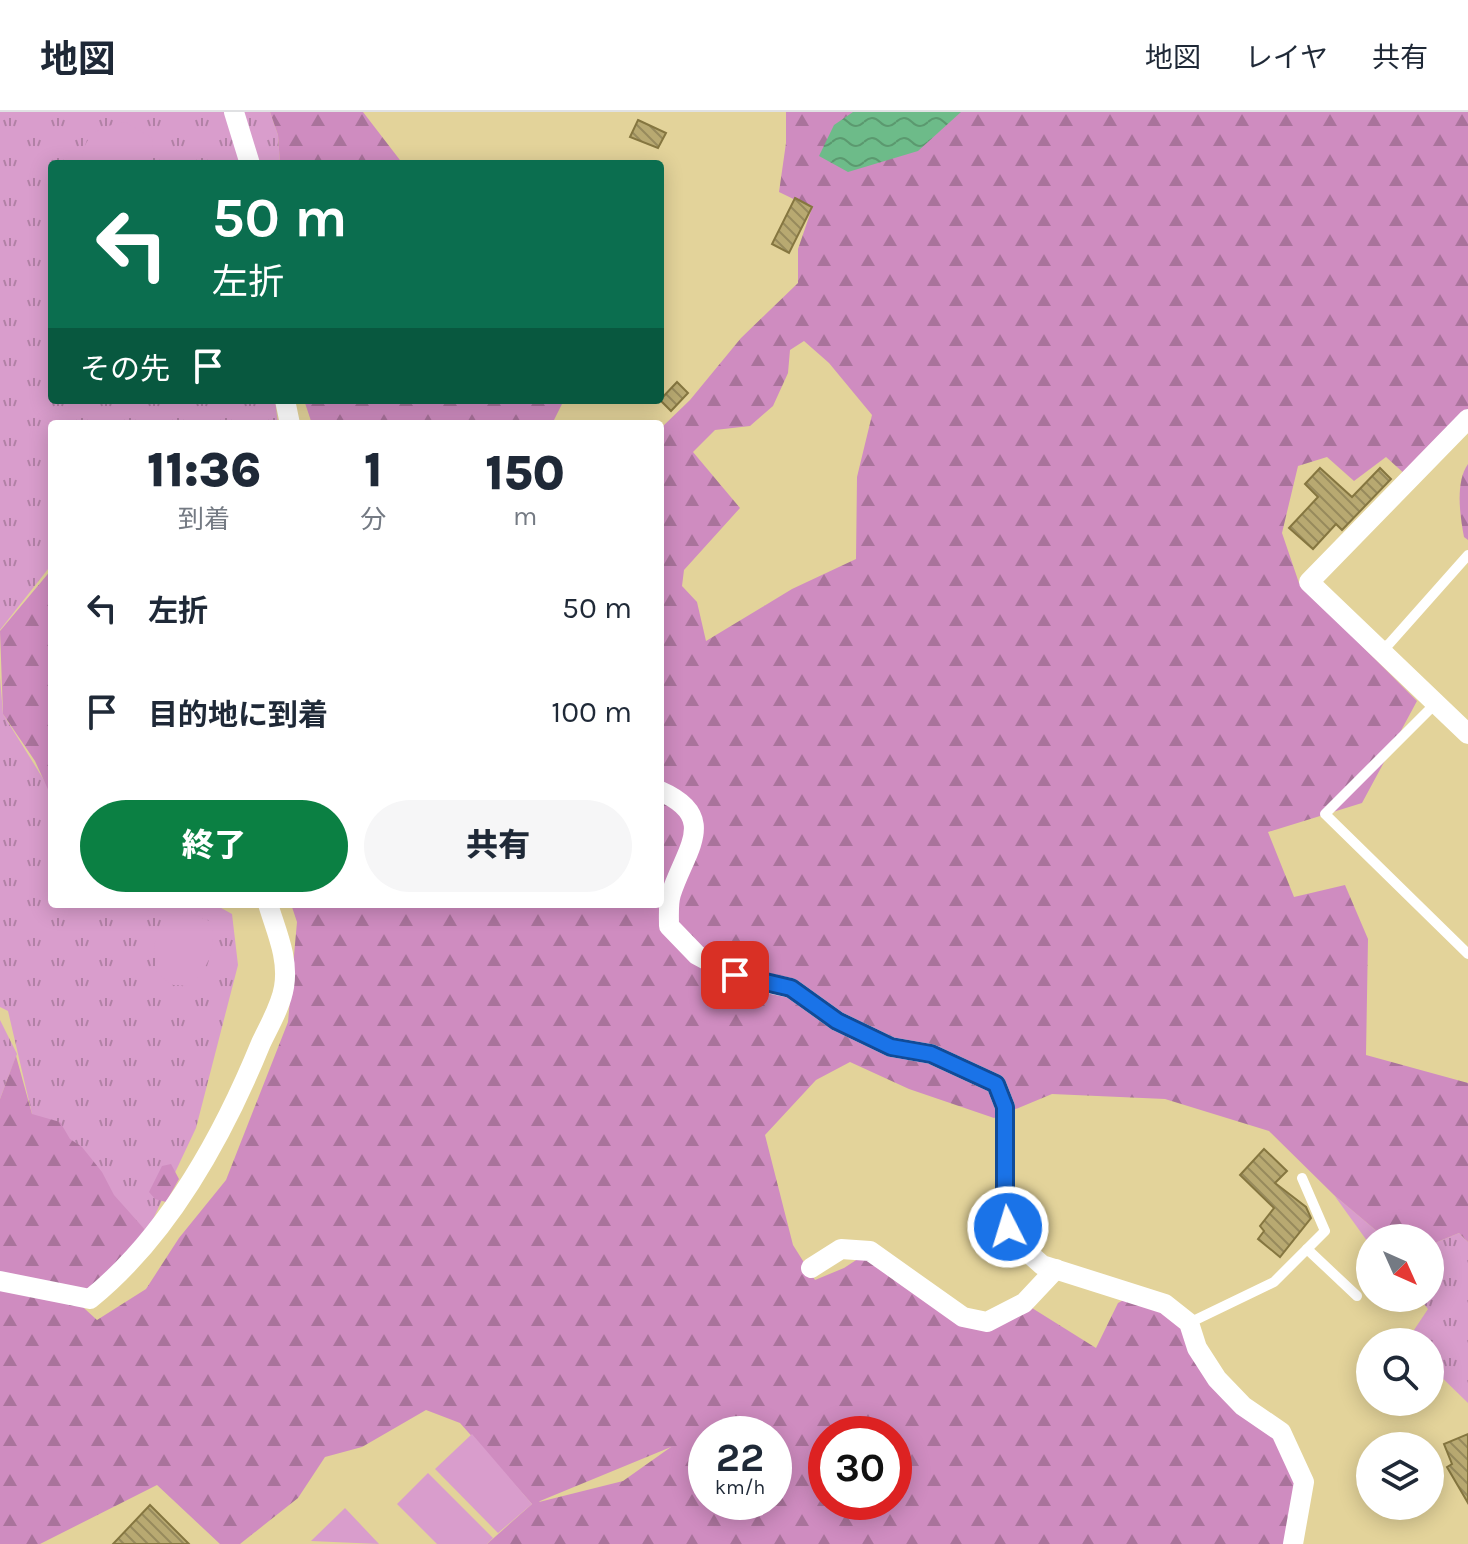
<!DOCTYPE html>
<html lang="ja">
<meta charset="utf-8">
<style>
body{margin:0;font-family:Karla,"Noto Sans JP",sans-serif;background:#f6f6f7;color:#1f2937;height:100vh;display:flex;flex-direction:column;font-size:30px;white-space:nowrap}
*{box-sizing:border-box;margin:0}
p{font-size:26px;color:#747a83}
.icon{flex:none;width:44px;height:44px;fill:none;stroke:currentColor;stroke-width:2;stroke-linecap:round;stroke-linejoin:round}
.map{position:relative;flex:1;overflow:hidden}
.drawer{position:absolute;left:48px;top:308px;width:616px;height:488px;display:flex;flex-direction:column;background:#fff;border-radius:8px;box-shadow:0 4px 20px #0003}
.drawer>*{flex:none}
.guide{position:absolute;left:48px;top:48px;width:616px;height:244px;border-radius:8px;box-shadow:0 4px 20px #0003;background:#0b6e4f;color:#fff;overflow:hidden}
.needle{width:52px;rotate:135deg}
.controls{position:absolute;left:1356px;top:1112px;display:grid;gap:16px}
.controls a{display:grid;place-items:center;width:88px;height:88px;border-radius:50%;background:#fff;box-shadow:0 4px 20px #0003;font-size:40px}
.speed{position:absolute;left:688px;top:1304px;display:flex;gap:16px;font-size:40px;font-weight:700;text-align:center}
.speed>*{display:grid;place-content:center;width:104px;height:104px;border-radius:50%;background:#fff;box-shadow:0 4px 20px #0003;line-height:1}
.speed small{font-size:20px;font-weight:400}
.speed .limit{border:12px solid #d22;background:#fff;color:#111}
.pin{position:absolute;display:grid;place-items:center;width:68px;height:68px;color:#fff;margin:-34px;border-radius:16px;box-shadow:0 4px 12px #0006}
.me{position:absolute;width:88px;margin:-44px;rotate:355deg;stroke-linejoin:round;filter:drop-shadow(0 0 6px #0008)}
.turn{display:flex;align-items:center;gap:28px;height:168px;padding:0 32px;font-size:36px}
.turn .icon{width:104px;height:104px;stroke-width:2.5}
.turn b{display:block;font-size:56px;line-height:68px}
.then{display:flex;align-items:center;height:76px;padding:0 32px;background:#0003;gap:16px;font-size:30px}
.eta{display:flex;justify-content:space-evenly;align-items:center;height:136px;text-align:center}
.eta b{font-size:48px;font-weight:800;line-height:56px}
.action{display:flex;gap:16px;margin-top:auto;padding:16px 32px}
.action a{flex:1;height:92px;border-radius:48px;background:#0b8043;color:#fff;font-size:32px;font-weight:800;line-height:92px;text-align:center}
.action a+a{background:#f6f6f7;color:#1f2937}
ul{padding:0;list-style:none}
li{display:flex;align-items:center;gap:24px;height:104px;padding:0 32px}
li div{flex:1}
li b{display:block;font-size:30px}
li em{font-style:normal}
header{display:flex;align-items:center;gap:48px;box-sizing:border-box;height:112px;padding:0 40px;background:#fff;border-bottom:2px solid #e0e1e3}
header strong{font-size:38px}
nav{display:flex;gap:44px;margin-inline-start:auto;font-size:28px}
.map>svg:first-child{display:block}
.grass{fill:url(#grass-tufts)}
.forest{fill:url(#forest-firs);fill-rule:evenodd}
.garden{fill:#d99dcc}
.water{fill:url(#water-waves)}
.building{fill:url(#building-back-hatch);stroke:#857640;stroke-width:2}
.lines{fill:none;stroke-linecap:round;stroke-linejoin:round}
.service{stroke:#fff;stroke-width:10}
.minor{stroke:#fff;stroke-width:20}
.route-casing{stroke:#114b97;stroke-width:20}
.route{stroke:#1a73e8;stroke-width:14}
</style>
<header>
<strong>地図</strong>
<nav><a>地図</a><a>レイヤ</a><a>共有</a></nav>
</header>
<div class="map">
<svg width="1468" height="1432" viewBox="0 0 1468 1432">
<defs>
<pattern id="grass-tufts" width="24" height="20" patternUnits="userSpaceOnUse" patternTransform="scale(2)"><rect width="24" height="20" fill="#d99dcc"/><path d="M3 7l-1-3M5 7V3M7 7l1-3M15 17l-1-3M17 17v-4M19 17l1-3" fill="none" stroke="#b181a5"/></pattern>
<pattern id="forest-firs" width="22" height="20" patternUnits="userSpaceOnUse" patternTransform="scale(2)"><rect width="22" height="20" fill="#cf8cc0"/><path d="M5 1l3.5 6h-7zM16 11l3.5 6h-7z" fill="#a9739b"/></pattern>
<pattern id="water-waves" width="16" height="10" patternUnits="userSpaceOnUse" patternTransform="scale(2)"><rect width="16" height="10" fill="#6dbb89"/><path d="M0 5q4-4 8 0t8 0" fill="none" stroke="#5b996f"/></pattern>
<pattern id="building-back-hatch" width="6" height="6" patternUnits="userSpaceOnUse" patternTransform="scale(2)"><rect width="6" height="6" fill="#b8a971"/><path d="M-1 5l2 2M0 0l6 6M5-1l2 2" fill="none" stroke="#978a5c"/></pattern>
</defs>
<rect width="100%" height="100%" fill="#e3d39a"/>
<g class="grass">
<path d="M 0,0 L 237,0 L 245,52 L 52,52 L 52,288 L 275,288 L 278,312 L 52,312 L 52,452 L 0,518 Z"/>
<path d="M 241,0 L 270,0 L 278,23 L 280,52 L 251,52 Z"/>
<path d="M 0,565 L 3,602 L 52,681 L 52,792 L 214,792 L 232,802 L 238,853 L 196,1016 L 147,1120 L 32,1002 L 8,899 L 0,895 Z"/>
<path d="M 0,908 L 17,942 L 0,987 Z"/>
<path d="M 1334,1083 L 1385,1126 L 1370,1126 L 1370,1133 Z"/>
<path d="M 1459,1121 L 1468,1130 L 1468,1291 L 1430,1254 L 1430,1230 L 1406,1230 L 1428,1197 L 1419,1186 L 1430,1186 L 1430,1133 Z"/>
</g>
<g class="forest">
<path d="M 270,0 L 363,0 L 403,52 L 280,52 L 278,23 Z"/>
<path d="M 786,0 L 1468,0 L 1468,301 L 1407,364 L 1386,345 L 1354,369 L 1327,345 L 1298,354 L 1282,421 L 1299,471 L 1417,589 L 1362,691 L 1268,720 L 1294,785 L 1345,773 L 1368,827 L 1366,943 L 1468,971 L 1468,1130 L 1459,1121 L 1430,1133 L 1430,1126 L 1385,1126 L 1334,1083 L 1269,1019 L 1165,987 L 1052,982 L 994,1006 L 909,977 L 850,950 L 816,968 L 765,1023 L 793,1133 L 815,1168 L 844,1156 L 870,1139 L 987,1210 L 1024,1191 L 1096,1236 L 1118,1191 L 1135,1182 L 1165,1192 L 1197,1236 L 1281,1320 L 1304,1370 L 1293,1432 L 487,1432 L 532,1392 L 460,1311 L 426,1298 L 362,1335 L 325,1345 L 298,1386 L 240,1432 L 220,1432 L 157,1373 L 40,1432 L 0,1432 L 0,987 L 16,944 L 32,1002 L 60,1010 L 70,1027 L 82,1035 L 102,1060 L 114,1083 L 147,1120 L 105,1168 L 73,1186 L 97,1208 L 146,1177 L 179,1126 L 226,1068 L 288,910 L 297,810 L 291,792 L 660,792 L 660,410 C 670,380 658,348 661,316 L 690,288 L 741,226 L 798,171 L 798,137 L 812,96 L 779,80 L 786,31 ZM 804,229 L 829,251 L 872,303 L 857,365 L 856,447 L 792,477 L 706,529 L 697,490 L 682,474 L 684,458 L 740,396 L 693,340 L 715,318 L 750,314 L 773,294 L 788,261 L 790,238 ZM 706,1322 L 774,1322 L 774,1390 L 706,1390 ZM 826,1322 L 894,1322 L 894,1390 L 826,1390 ZM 671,1335 L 623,1369 L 539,1390 L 540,1389 Z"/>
<path d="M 304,288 L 564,288 L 552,312 L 312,312 Z"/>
<path d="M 1468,352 L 1468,428 L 1464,425 C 1460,404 1455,370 1468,352 Z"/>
<path d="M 52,457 L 52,686 L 35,649 L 3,602 L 0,519 Z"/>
<path d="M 171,1052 L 179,1067 L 166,1090 L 155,1087 L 149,1080 L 162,1054 Z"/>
</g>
<g class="garden">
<path d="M 126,10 L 153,27 L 152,46 L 147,52 L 89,52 L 82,46 C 85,20 102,14 126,10 Z"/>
<path d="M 195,803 L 212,810 C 216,839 209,854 190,874 L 173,873 L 157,862 L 154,833 L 168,804 Z"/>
<path d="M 472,1322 L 532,1392 L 498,1421 L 435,1357 Z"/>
<path d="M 428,1361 L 493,1426 L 487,1432 L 437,1432 L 397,1392 Z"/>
<path d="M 345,1396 L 379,1432 L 311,1429 Z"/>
</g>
<path class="water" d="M 853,0 L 961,0 L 918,39 L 848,60 L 819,44 L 834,13 Z"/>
<g class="building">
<path d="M 638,8 L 666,21 L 658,36 L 630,25 Z"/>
<path d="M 795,86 L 812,95 L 789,141 L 772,132 Z"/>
<path d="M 677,270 L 688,281 L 671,299 L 660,288 Z"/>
<path d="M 1320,356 L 1352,385 L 1380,356 L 1391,367 L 1342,418 L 1336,412 L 1313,437 L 1289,416 L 1318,385 L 1305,372 Z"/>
<path d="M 1264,1037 L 1287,1059 L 1275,1071 L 1306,1095 L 1311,1106 L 1280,1145 L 1258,1127 L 1264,1119 L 1260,1114 L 1274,1096 L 1240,1063 Z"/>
<path d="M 1468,1322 L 1468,1391 L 1447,1355 L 1452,1352 L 1444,1332 Z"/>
<path d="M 150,1393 L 189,1432 L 113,1432 Z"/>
</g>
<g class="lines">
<g class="service">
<path d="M 1380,538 L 1389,532 L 1468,443"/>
<path d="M 1435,592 L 1325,702 L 1468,842"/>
<path d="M 1307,1137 L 1357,1184"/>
<path d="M 1189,1211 L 1274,1170 L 1325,1119 L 1302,1066"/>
</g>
<g class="minor">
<path d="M 234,0 L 250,52"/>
<path d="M 285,288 L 290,312"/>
<path d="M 1468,307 L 1309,470 L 1468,622"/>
<path d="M 660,679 C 720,705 685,738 671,782 C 668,791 669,804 669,814 L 697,843 L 738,865 L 791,876 L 837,909 L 891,935 L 931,942 L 996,972 L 1005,995 L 1005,1109 L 1015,1129 L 1042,1153 L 1165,1192 L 1189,1211 L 1197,1236 L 1217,1267 L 1243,1294 L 1281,1320 L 1304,1370 L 1293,1432"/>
<path d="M 811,1156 L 841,1137 L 870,1139 L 963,1205 L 987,1210 L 1024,1191 L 1056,1157"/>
<path d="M 0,1169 L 90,1187 C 169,1123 223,1024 261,931 C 269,914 281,894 284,875 C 289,846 276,819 268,792"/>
</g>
</g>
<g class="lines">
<g class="route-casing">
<path id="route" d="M 735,863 L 791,876 L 837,909 L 891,935 L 931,942 L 996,972 L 1005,995 L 1005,1109 L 1008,1115"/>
</g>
<use href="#route" class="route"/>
</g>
</svg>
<div class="controls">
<a><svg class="needle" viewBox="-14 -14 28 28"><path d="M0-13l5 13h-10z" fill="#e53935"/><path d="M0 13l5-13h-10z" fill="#747a83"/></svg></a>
<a><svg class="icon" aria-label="search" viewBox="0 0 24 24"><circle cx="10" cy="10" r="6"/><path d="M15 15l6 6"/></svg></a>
<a><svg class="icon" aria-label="layers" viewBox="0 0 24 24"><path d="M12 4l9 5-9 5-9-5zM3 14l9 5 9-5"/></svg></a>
</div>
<div class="speed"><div>22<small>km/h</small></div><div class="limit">30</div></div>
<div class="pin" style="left:735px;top:863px;background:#d93025"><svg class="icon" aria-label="arrive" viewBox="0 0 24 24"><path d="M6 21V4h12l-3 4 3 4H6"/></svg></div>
<svg class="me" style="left:1008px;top:1115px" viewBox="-20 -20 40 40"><circle r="17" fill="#1a73e8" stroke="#fff" stroke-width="3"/><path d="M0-11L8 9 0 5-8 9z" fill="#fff"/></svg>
<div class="guide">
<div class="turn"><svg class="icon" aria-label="left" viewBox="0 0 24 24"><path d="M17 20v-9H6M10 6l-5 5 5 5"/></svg><div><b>50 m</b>左折</div></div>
<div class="then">その先<svg class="icon" aria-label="arrive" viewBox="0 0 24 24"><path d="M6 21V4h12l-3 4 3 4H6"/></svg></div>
</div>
<section class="drawer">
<div class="eta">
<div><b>11:36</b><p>到着</p></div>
<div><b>1</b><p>分</p></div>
<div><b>150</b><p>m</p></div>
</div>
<ul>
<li><svg class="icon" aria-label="left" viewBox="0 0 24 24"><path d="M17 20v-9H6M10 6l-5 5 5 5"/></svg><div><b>左折</b></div><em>50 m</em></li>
<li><svg class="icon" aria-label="arrive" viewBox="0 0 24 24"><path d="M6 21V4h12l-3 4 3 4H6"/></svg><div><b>目的地に到着</b></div><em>100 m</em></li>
</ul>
<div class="action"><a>終了</a><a>共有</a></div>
</section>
</div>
